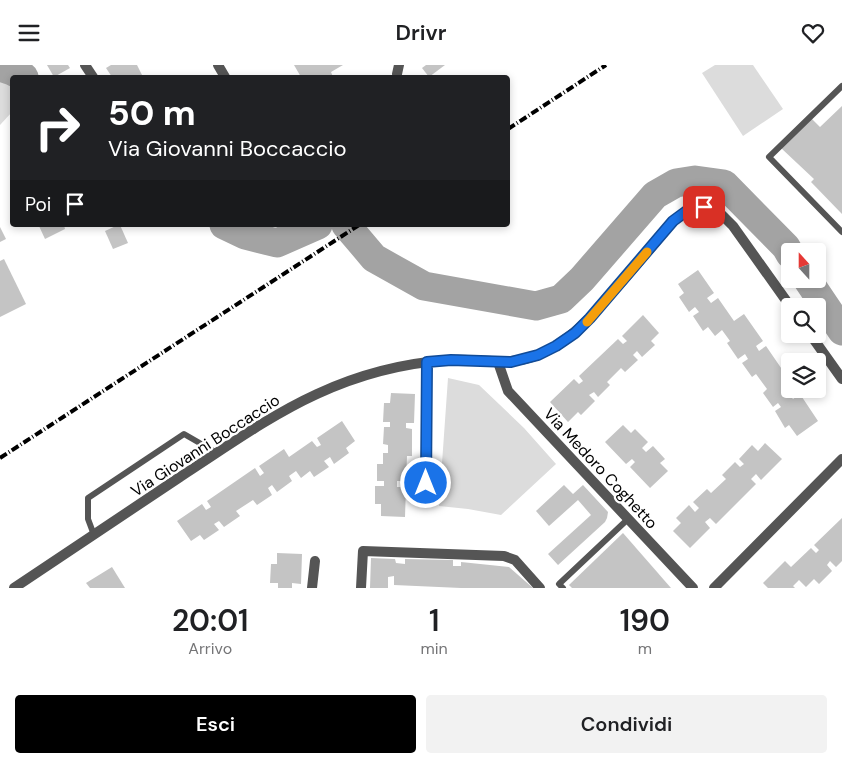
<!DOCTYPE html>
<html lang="it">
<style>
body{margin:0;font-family:"DM Sans",sans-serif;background:#f2f2f2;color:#202124;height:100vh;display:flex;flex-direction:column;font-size:19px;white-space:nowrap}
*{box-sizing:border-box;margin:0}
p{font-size:16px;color:#757577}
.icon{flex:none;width:28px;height:28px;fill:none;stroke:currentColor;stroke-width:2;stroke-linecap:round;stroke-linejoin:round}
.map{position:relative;height:523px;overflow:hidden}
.drawer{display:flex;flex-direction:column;background:#fff;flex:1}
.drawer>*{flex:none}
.banner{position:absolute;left:10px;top:10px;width:500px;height:152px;border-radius:5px;box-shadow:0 2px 8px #0003;background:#202124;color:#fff;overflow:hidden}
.needle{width:32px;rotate:339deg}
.controls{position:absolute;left:781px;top:178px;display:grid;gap:10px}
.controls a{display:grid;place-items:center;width:45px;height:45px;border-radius:5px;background:#fff;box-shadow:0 2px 8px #0003;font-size:25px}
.pin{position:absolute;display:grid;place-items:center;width:42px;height:42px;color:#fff;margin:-21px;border-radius:10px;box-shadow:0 2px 8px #0006}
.me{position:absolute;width:55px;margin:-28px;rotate:0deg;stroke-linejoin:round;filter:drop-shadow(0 0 4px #0008)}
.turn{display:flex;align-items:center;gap:18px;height:105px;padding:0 15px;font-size:22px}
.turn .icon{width:65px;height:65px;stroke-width:2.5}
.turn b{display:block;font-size:35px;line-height:42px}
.then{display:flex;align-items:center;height:48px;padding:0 15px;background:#0003;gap:10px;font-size:19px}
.eta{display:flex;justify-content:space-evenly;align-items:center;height:85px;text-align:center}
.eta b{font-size:30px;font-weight:600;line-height:35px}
.cta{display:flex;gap:10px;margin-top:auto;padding:10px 15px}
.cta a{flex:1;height:58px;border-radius:5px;background:#000;color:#fff;font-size:20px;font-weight:600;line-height:58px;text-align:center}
.cta a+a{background:#f2f2f2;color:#202124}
header{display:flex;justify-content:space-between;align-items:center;height:65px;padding:0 15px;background:#fff;font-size:22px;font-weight:600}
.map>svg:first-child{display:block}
.green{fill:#dcdcdc}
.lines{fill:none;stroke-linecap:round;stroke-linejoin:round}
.river{stroke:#a3a3a3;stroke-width:29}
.building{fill:#c4c4c4}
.lane{stroke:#555;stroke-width:6}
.street{stroke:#555;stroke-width:10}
.rail{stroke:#000;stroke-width:4;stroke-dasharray:8 2.5 1 2.5;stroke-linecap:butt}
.route-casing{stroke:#114b97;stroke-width:12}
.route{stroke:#1a73e8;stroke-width:9}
.slow{stroke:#f59e0b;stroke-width:9}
.labels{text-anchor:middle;stroke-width:4.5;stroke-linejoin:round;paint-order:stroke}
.street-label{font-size:16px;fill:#000;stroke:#fff}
</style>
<header><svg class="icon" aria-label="menu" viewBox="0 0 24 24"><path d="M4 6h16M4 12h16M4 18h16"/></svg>Drivr<svg class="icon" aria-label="heart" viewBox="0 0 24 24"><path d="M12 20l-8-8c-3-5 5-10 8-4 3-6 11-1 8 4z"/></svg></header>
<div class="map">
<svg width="842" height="523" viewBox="0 0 842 523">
<rect width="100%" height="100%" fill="#fff"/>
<g class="green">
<path d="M 715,0 L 753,0 L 783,44 L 743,71 L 702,8 Z"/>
<path d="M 0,15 L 12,20 L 12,47 L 0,60 Z"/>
<path d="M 448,313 L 479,320 L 524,363 L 556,399 L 501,450 L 468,444 L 439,441 Z"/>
</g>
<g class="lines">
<g class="river">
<path d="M 0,2 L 12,6 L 24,12"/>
<path d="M 224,160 L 245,170 L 277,178 L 318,160"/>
<path d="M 346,160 L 374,193 L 424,221 L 536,241 L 561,234 L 582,214 L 655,130 L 676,118 L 695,115 L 724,119 L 786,182 L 790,189"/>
<path d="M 807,214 L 842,266"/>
</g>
</g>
<g class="building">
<path d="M 47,0 L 68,0 L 70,3 L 54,12 Z"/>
<path d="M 111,0 L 137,0 L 143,12 L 112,12 L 106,3 Z"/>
<path d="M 294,0 L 343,0 L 331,7 L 333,12 L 301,12 Z"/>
<path d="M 426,0 L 445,0 L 429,12 L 422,3 Z"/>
<path d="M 842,41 L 842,149 L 811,117 L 814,114 L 781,83 L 811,53 L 820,62 Z"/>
<path d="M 42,160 L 64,160 L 65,164 L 45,174 L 39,161 Z"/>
<path d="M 118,160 L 120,160 L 128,178 L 113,184 L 105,166 Z"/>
<path d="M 0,162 L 6,174 L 0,177 Z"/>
<path d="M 4,194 L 26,239 L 0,252 L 0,196 Z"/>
<path d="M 698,205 L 714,228 L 707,233 L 711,238 L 718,233 L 734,256 L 744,249 L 763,276 L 756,281 L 759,286 L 766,281 L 790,316 L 790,324 L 797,324 L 789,329 L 793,334 L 800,329 L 818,356 L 797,371 L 789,360 L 785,363 L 775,346 L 781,342 L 778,338 L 773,342 L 763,328 L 767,324 L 756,309 L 752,312 L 742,298 L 748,294 L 745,289 L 738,294 L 727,278 L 730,276 L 722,265 L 715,271 L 708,262 L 703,266 L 693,251 L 699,247 L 695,242 L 689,247 L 679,232 L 684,228 L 678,219 Z"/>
<path d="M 643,250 L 659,268 L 651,276 L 655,280 L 642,292 L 637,286 L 633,290 L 638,295 L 625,307 L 621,303 L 607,317 L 610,320 L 598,332 L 594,327 L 589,330 L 595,336 L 581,350 L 578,347 L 568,357 L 550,337 L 574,314 L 579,319 L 583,316 L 579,311 L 618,274 L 623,279 L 627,276 L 622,271 Z"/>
<path d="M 391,328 L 415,329 L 414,358 L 406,358 L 406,363 L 412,364 L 412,391 L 407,391 L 406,416 L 397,416 L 397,422 L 406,422 L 405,452 L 381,451 L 381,439 L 375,439 L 375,421 L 384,421 L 384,416 L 377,416 L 377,399 L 383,399 L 383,388 L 388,388 L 388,380 L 383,379 L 384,362 L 390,362 L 390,357 L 383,357 L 384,338 L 390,338 Z"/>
<path d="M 342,356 L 355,376 L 346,383 L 349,388 L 334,399 L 330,392 L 324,396 L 329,402 L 314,412 L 310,406 L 301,413 L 296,406 L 289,411 L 292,416 L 277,427 L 272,420 L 268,423 L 272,430 L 257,440 L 253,435 L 236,446 L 240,451 L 224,462 L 219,456 L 214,459 L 219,465 L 204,475 L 200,470 L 191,476 L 177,456 L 202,439 L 206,445 L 211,442 L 207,436 L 255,403 L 260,411 L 264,408 L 259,401 L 284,384 L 289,392 L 312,376 L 317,382 L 321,380 L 317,373 Z"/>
<path d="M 623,360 L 631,368 L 635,364 L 648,377 L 642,383 L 646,387 L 653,381 L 665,394 L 660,398 L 668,406 L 650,423 L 630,402 L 635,397 L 632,394 L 626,399 L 605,377 Z"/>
<path d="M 765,378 L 782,394 L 761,415 L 756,409 L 751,414 L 756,419 L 716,459 L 710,453 L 705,457 L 710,463 L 690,483 L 673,466 L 681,458 L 676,453 L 689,440 L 695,447 L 699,443 L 693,437 L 707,424 L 711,428 L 726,414 L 722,410 L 735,397 L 740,402 L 744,399 L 739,394 L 752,380 L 758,386 Z"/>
<path d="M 564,420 L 573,429 L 583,420 L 608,447 L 607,453 L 605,457 L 558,500 L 548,489 L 591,450 L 578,435 L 549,461 L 536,446 Z"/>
<path d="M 842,453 L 842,496 L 836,502 L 830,496 L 827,500 L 832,506 L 819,519 L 814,514 L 806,522 L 799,515 L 793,521 L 795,523 L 768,523 L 763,518 L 785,496 L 791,502 L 811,483 L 816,488 L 819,485 L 814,480 Z"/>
<path d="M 623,468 L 671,523 L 572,523 L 569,520 Z"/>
<path d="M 277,488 L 302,489 L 301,519 L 292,518 L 292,523 L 278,523 L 278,518 L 270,518 L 271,499 L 277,499 Z"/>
<path d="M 371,493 L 395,494 L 396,498 L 405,499 L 405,494 L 453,495 L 453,501 L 461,501 L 461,497 L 509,502 L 533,523 L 461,523 L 394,520 L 394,511 L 388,512 L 388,523 L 370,523 Z"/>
<path d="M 112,502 L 125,523 L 90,523 L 86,518 Z"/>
</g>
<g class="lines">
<g class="lane">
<path d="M 842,21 L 769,92 L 842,167"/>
<path d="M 94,470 L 88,454 L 88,433 L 184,369 L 217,388"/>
<path d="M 563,523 L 559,519 L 628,454"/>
</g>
<g class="street">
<path d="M 85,0 L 93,12"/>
<path d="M 218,0 L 225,12"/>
<path d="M 397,9 L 399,0"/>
<path d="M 810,269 L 842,314"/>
<path d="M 498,297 L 508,326 L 693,523"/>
<path d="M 426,418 L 427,297"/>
<path d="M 14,523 C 70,486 125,449 180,412 C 225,383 269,351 317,329 C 358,310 404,298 449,295 C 480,293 507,302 538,290 C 569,277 590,253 612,228 C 633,205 653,180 673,156 L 688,145 L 703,142 L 719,147 L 733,161 L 790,241"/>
<path d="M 312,523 L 315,496"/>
<path d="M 361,523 L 363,486 L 504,491 L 515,495 L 540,523"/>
<path d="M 714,523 L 842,394"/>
</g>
<g class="rail">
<path d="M 508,64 L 606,0"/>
<path d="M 0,393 L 359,160"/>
</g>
</g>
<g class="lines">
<g class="route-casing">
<path id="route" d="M 426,418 L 427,297 L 451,295 L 511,297 L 538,290 L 556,281 L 575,268 L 590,253 L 673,156 L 688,145 L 704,142"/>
</g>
<use href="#route" class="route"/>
<path class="slow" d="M 587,257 L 647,187"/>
</g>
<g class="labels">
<g class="street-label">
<text transform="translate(205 380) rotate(-33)" y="6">Via Giovanni Boccaccio</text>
<text transform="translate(601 403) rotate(47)" y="6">Via Medoro Coghetto</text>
</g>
</g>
</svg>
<div class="controls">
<a><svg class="needle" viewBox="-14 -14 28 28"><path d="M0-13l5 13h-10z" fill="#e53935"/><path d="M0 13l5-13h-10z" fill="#757577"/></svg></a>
<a><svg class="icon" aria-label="search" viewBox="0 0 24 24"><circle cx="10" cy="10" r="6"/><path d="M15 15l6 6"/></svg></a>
<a><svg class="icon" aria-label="layers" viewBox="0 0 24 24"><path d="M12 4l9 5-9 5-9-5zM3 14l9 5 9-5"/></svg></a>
</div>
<div class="pin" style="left:704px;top:142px;background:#d93025"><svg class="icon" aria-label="arrive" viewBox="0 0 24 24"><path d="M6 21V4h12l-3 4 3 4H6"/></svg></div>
<svg class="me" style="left:426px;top:418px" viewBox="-20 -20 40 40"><circle r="17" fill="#1a73e8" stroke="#fff" stroke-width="3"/><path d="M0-11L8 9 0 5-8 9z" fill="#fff"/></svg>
<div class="banner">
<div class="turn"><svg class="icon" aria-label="right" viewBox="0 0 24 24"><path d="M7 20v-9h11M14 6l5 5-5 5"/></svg><div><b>50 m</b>Via Giovanni Boccaccio</div></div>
<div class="then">Poi<svg class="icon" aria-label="arrive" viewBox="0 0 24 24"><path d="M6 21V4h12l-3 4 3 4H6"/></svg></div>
</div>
</div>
<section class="drawer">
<div class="eta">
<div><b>20:01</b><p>Arrivo</p></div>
<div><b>1</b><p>min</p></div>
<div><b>190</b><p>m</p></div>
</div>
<div class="cta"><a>Esci</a><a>Condividi</a></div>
</section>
